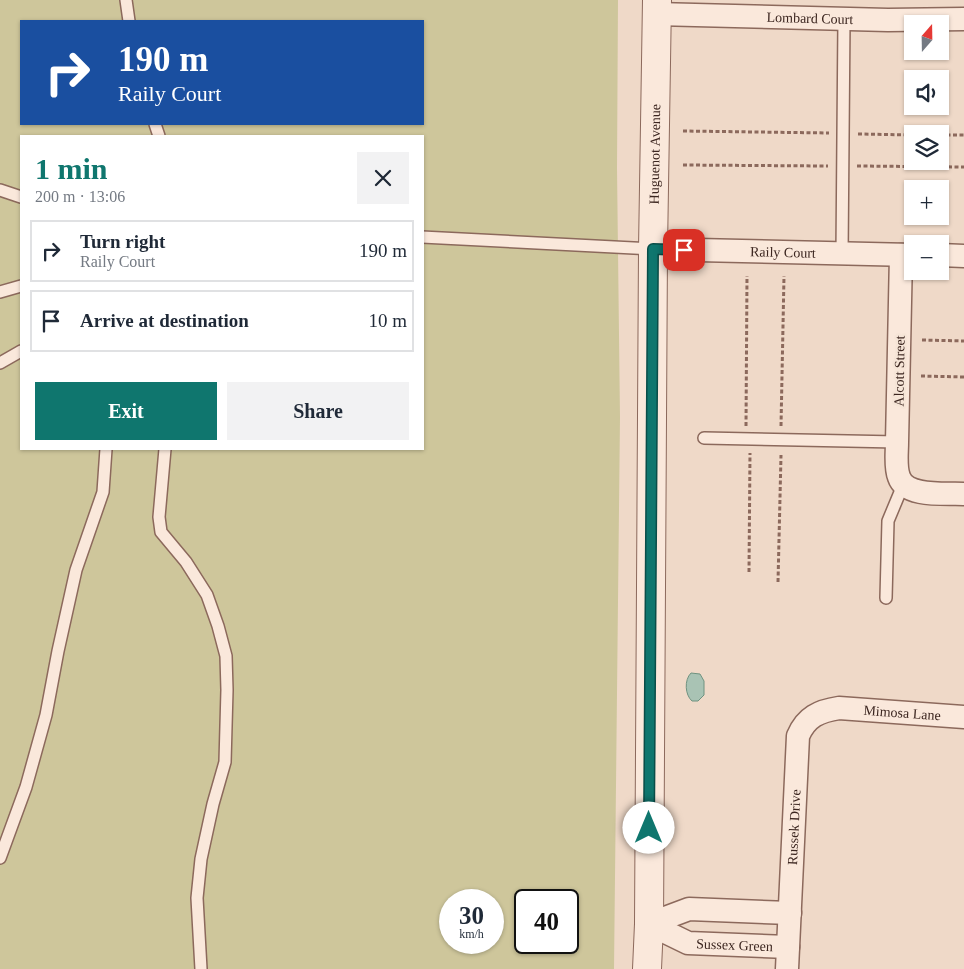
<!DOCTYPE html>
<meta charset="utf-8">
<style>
body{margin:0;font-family:Georgia,serif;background:#f2f2f3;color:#1f2937;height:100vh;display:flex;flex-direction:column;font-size:19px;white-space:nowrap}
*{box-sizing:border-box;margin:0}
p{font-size:16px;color:#747a83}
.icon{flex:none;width:28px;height:28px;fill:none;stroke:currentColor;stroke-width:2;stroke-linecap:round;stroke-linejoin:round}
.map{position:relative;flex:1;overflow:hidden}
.side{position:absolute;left:20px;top:135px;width:404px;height:315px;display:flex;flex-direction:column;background:#fff;border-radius:0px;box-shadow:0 1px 4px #0004}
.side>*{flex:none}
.banner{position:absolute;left:20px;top:20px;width:404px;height:105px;border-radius:0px;box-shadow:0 1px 4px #0004;background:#1a4fa0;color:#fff;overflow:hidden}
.needle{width:32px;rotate:20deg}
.controls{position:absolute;left:904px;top:15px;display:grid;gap:10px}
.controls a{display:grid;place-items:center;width:45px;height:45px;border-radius:0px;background:#fff;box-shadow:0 1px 4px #0004;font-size:25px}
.speed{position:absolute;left:439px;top:889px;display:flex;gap:10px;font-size:25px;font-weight:700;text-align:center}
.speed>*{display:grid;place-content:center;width:65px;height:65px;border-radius:50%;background:#fff;box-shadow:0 1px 4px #0004;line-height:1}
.speed small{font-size:12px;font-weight:400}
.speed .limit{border:2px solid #111;border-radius:8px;background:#fff;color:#111}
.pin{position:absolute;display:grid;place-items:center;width:42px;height:42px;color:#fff;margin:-21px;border-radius:10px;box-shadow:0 2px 8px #0006}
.me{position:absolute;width:55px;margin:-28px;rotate:0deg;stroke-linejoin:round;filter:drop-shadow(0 0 4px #0008)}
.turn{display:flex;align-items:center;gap:18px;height:105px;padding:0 15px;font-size:22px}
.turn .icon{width:65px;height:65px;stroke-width:2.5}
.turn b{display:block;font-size:35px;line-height:42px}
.round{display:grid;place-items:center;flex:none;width:52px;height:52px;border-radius:0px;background:#f2f2f3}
.head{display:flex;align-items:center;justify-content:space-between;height:85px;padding:0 15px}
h1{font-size:30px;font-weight:800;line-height:38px;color:#0f766e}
.cta{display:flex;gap:10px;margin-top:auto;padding:10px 15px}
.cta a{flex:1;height:58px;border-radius:0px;background:#0f766e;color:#fff;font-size:20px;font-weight:800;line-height:58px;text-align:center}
.cta a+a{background:#f2f2f3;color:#1f2937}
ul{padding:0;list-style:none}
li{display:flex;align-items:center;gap:15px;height:62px;margin:0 10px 8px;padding:0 5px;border:2px solid #e0e1e3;border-radius:0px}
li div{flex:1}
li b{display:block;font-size:19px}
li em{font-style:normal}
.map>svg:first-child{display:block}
.green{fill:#cec69b;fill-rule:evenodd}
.water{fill:#a9c3b4;stroke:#6f9280}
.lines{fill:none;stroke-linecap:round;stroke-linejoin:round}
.service-casing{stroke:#8c695c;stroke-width:14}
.minor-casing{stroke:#8c695c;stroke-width:25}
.tertiary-casing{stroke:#8c695c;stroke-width:30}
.path{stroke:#8c695c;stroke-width:3;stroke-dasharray:4 2.5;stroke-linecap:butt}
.service{stroke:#fae8db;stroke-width:11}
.minor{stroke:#fae8db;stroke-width:22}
.tertiary{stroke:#fae8db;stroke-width:28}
.route-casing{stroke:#0a4d48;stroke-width:12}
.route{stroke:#0f766e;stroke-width:9}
.labels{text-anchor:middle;stroke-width:5;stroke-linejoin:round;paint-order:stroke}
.street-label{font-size:14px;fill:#3c2620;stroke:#f6e5d7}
</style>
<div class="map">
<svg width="964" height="969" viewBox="0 0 964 969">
<rect width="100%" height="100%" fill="#efd9c8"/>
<path class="green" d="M 0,0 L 618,0 L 617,168 L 620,417 L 614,969 L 0,969 ZM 21,21 L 422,21 L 422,124 L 21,124 ZM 21,136 L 422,136 L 422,449 L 21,449 ZM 450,900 L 492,900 L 492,942 L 450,942 ZM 525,900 L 568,900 L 568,942 L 525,942 Z"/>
<path class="water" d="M 691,673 L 700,674 L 704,681 L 704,695 L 698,701 L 692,701 C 685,695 684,680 691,673 Z"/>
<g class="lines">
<g class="service-casing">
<g id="service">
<path d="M 126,0 L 129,21"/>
<path d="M 155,124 L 159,136"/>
<path d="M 0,190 L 21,197"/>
<path d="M 422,237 L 653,249"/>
<path d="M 842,254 L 844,19"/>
<path d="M 0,292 L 21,286"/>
<path d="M 0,363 L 21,351"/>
<path d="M 704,438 L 897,442"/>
<path d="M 165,449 L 159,517 L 161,532 L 186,562 L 207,595 L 218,626 L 226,656 L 227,690 L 225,762 L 213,804 L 201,859 L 197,898 L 201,969"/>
<path d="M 886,598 L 888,521 L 903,485"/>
<path d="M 0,858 L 26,787 L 46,715 L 58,651 L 76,570 L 103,492 L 106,449"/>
</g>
</g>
<g class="minor-casing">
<g id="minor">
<path id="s1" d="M 656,14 L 888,20 L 964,19"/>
<path id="s2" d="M 653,249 L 912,255"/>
<path d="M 901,255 L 897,442 C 897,453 895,467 899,477 C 906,498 946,493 964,494"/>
<path d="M 940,255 L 964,256"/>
<path d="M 649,924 L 689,909 L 790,913"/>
<path id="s3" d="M 649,924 L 688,943 L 788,947"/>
<path id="s4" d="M 787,969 L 798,736 C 806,717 819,711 839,708 L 964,717"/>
</g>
</g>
<g class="tertiary-casing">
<g id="tertiary">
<path id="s5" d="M 647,969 L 649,924 L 653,249 L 657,0"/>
</g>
</g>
<g class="path">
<path d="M 683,131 L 829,133"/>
<path d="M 858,134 L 912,135"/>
<path d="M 940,135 L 964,135"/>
<path d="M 683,165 L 828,166"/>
<path d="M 857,166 L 964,167"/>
<path d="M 922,340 L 964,341"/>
<path d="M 921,376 L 964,377"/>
<path d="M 746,426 L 747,276"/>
<path d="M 781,426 L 784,276"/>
<path d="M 749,572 L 750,453"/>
<path d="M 778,582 L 781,455"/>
</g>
<use href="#service" class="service"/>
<use href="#minor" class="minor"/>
<use href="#tertiary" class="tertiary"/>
</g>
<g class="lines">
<g class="route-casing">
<path id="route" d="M 649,828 L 653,249 L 684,250"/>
</g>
<use href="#route" class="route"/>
</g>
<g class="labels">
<g class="street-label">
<text dy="5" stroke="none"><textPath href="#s1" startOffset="154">Lombard Court</textPath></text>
<text dy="5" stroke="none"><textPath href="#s5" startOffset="815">Huguenot Avenue</textPath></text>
<text dy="5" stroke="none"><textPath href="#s2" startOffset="130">Raily Court</textPath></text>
<text transform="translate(899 371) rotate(-89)" y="5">Alcott Street</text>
<text dy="5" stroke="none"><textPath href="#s4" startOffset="349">Mimosa Lane</textPath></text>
<text dy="5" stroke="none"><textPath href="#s4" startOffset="142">Russek Drive</textPath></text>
<text dy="5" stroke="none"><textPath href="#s3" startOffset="90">Sussex Green</textPath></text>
</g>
</g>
</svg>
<div class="controls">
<a><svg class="needle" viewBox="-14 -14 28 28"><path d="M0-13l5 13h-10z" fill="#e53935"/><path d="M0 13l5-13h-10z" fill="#747a83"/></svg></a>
<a><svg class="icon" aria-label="sound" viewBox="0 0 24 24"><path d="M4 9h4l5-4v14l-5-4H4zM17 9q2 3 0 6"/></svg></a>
<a><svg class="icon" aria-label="layers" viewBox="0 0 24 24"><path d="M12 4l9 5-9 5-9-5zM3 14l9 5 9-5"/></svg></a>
<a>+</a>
<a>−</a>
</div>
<div class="speed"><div>30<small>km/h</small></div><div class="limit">40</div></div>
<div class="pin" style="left:684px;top:250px;background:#d93025"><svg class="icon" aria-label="arrive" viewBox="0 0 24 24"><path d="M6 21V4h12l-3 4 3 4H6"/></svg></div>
<svg class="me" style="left:649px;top:828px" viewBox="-20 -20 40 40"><circle r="19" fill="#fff"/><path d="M0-13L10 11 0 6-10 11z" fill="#0f766e"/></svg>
<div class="banner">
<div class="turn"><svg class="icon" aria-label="right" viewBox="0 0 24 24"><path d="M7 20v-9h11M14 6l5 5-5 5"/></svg><div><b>190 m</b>Raily Court</div></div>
</div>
<section class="side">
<div class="head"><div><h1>1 min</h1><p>200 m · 13:06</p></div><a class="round"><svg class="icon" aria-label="close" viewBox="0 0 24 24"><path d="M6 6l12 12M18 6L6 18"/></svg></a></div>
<ul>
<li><svg class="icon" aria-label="right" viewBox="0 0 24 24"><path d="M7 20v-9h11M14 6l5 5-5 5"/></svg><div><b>Turn right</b><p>Raily Court</p></div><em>190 m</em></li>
<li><svg class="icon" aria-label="arrive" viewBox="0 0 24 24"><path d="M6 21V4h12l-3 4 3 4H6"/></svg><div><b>Arrive at destination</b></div><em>10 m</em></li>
</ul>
<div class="cta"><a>Exit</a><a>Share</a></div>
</section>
</div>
